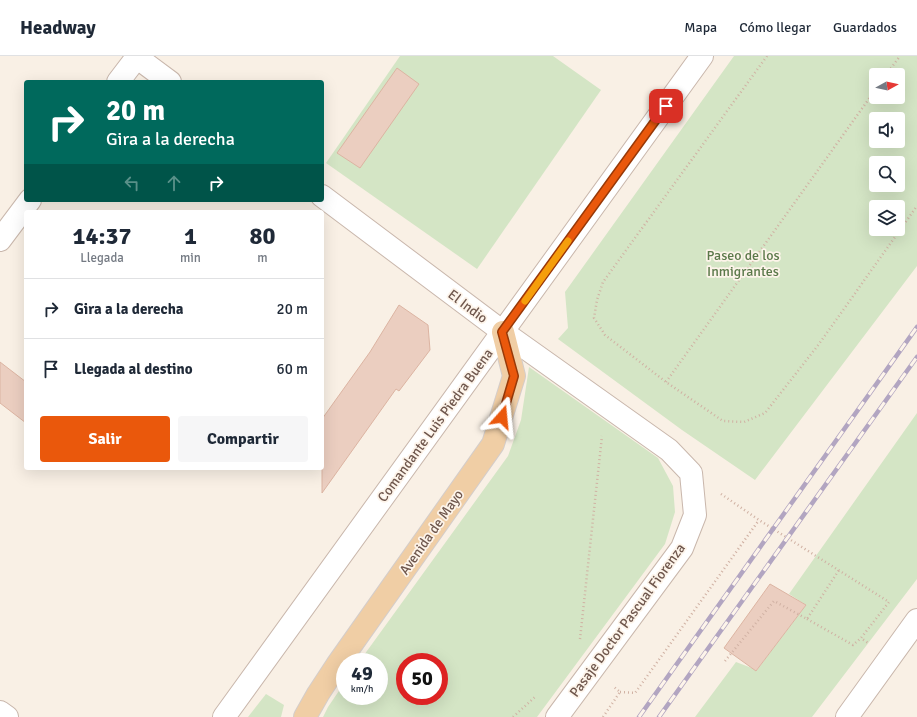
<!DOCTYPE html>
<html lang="es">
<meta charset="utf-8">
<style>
body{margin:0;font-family:Signika,sans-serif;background:#f6f6f7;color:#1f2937;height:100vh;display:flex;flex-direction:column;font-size:15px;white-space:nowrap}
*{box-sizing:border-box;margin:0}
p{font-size:13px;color:#747a83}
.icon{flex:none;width:22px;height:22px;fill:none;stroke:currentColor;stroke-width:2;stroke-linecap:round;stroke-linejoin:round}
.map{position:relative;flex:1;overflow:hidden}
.sheet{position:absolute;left:24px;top:154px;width:300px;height:260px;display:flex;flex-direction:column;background:#fff;border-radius:4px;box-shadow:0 4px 16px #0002}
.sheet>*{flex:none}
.hud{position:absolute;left:24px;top:24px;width:300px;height:122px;border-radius:4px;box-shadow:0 4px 16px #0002;background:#00695c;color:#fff;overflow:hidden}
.needle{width:26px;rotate:82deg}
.controls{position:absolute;left:869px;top:12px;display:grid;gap:8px}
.controls a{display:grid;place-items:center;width:36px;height:36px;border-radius:4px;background:#fff;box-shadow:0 4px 16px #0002;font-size:20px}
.speed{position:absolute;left:336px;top:597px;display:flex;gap:8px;font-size:20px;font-weight:700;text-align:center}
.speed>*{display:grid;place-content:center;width:52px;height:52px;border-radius:50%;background:#fff;box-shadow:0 4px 16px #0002;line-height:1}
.speed small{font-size:10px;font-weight:400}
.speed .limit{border:6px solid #d22;background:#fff;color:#111}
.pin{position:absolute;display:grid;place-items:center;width:34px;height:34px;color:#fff;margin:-17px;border-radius:8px;box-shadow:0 2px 6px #0006}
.me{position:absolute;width:44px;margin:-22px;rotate:18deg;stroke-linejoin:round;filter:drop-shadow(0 0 3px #0008)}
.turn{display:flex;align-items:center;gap:14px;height:84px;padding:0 16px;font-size:18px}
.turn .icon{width:52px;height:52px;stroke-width:2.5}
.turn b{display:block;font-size:28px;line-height:34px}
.lanes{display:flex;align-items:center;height:38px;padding:0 16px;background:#0003;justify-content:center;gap:20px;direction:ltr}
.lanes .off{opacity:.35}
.eta{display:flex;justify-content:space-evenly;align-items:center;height:68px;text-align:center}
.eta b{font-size:24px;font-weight:800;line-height:28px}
.action{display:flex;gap:8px;margin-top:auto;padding:8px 16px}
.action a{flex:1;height:46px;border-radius:4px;background:#ea580c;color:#fff;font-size:16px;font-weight:800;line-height:46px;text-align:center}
.action a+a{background:#f6f6f7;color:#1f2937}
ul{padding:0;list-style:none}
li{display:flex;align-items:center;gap:12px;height:60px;padding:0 16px;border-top:1px solid #e0e1e3}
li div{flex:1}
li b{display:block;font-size:15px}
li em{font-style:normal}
header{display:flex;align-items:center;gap:24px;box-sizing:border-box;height:56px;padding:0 20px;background:#fff;border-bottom:1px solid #e0e1e3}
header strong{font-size:19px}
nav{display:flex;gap:22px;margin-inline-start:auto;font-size:14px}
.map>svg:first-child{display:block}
.green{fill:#d4e5c5;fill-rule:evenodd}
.building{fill:#ebcec0;stroke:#dcb4a2}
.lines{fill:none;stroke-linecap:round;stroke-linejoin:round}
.minor-casing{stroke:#c9b7ac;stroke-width:24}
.major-casing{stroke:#d4cdca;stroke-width:24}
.path{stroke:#d0b1a3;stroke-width:2.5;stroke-dasharray:1 3;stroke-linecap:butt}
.minor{stroke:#fff;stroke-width:22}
.major{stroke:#f0cea5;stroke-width:22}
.rail-casing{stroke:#b2a5c1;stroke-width:4.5}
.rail{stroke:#fdf4ea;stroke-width:3;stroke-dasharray:9;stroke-linecap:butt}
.route-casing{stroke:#983908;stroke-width:10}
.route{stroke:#ea580c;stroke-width:7}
.slow{stroke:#f59e0b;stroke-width:7}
.labels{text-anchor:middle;stroke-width:3.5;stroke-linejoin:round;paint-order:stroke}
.park-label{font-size:14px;fill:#5b794a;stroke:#fdf4ea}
.street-label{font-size:14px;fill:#6f574d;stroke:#fdf4ea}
</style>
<header>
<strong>Headway</strong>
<nav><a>Mapa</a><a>Cómo llegar</a><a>Guardados</a></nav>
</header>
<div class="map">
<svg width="917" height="661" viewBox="0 0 917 661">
<rect width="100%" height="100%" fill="#f9f0e5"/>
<g class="green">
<path d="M 400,0 L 553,0 L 601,34 L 477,213 L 326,107 Z"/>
<path d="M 734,0 L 917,0 L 917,210 L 755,424 L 682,374 L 558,283 L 568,272 L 565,236 ZM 876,19 L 898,19 L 898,41 L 876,41 ZM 876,63 L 898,63 L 898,85 L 876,85 ZM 876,107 L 898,107 L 898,129 L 876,129 ZM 876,151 L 898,151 L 898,173 L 876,173 Z"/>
<path d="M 529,311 L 658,402 L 673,430 L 675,456 L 665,488 L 537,661 L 323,661 L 328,651 L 345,626 L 345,640 L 379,640 L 379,606 L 359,606 L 508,400 L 521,364 ZM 405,606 L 439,606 L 439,640 L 405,640 Z"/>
<path d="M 917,357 L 917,523 L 812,661 L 695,661 L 736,606 L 757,614 L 806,549 L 789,538 Z"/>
<path d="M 266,638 L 284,649 L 281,661 L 248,661 Z"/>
</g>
<g class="building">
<path d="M 397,12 L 419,28 L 360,112 L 337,97 Z"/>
<path d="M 399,249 L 428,269 L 430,294 L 399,335 L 396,333 L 322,437 L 322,363 L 370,296 Z"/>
<path d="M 0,306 L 26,326 L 26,367 L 0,347 Z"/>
<path d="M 770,528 L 806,549 L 756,615 L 724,592 Z"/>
</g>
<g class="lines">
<g class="minor-casing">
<g id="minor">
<path d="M 135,0 L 170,26"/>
<path d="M 118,26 L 137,1"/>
<path d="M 322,140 L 503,276 L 669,394 L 691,417 L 695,459 L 682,492 L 557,661"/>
<path d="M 0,184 L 30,144"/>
<path d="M 0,656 L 7,661"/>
<path d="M 224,661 L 702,0"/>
<path d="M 847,661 L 917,564"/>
</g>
</g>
<g class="major-casing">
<path id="major" d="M 305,661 L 318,638 L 337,609 L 493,388 L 514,320 L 503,276"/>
</g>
<g class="path">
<path d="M 767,0 L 603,226 L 597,244 L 594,262 L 605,279 L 666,326 L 723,365 L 744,366 L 765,357 L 819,288 L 917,150"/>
<path d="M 886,19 L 900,0"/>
<path d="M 666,326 L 876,33"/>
<path d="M 721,438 L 759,464 L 889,546 L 861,582 L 868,587"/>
<path d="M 807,563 L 853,589 L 861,582"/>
<path d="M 580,583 L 602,380"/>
<path d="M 725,605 L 774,545 L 807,563 L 839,514"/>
<path d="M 620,636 L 635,637 L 759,464"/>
<path d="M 513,661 L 535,641"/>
<path d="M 603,661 L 620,636 L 613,630"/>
</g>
<use href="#minor" class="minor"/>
<use href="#major" class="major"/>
<g class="rail-casing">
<g id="rail">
<path d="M 639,661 L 917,271"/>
<path d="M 659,661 L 917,301"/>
</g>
</g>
<use href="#rail" class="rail"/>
</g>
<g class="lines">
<g class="route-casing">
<path id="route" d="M 502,361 L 514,320 L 502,276 L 666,50"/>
</g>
<use href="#route" class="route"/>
<path class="slow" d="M 525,245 L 568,185"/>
</g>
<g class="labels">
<g class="park-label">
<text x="743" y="204">Paseo de los<tspan x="743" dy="16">Inmigrantes</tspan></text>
</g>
<g class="street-label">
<text transform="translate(468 250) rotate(37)" y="5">El Indio</text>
<text transform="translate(435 369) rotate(-54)" y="5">Comandante Luis Piedra Buena</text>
<text transform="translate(431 476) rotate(-55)" y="5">Avenida de Mayo</text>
<text transform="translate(627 564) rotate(-54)" y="5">Pasaje Doctor Pascual Fiorenza</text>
</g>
</g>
</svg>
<div class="controls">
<a><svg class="needle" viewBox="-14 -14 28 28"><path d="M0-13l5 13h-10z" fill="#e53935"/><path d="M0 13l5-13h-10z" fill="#747a83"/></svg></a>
<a><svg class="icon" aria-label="sound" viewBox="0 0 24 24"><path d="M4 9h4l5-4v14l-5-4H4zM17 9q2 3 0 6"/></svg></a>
<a><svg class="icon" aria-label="search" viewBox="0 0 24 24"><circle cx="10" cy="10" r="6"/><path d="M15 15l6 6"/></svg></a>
<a><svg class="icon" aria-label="layers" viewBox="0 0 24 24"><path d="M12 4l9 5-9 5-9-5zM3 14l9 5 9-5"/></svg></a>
</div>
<div class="speed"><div>49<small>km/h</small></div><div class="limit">50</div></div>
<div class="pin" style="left:666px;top:50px;background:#d93025"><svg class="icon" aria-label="arrive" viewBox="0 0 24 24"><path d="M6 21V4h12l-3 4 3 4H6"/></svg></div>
<svg class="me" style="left:502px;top:361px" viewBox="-20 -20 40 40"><path d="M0-17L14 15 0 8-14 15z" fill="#ea580c" stroke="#fff" stroke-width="4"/></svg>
<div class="hud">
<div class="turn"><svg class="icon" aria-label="right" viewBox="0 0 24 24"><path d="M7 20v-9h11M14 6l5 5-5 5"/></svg><div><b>20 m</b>Gira a la derecha</div></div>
<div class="lanes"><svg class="icon off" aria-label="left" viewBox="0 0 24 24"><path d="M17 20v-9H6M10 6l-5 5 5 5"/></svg><svg class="icon off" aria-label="ahead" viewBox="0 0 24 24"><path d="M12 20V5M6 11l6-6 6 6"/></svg><svg class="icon" aria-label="right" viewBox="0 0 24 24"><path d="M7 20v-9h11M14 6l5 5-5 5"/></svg></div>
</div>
<section class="sheet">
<div class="eta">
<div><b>14:37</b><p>Llegada</p></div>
<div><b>1</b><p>min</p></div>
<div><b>80</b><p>m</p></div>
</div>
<ul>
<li><svg class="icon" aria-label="right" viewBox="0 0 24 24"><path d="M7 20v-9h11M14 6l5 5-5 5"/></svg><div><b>Gira a la derecha</b></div><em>20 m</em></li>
<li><svg class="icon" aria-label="arrive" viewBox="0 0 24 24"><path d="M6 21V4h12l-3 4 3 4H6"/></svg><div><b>Llegada al destino</b></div><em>60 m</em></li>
</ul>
<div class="action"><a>Salir</a><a>Compartir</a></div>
</section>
</div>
